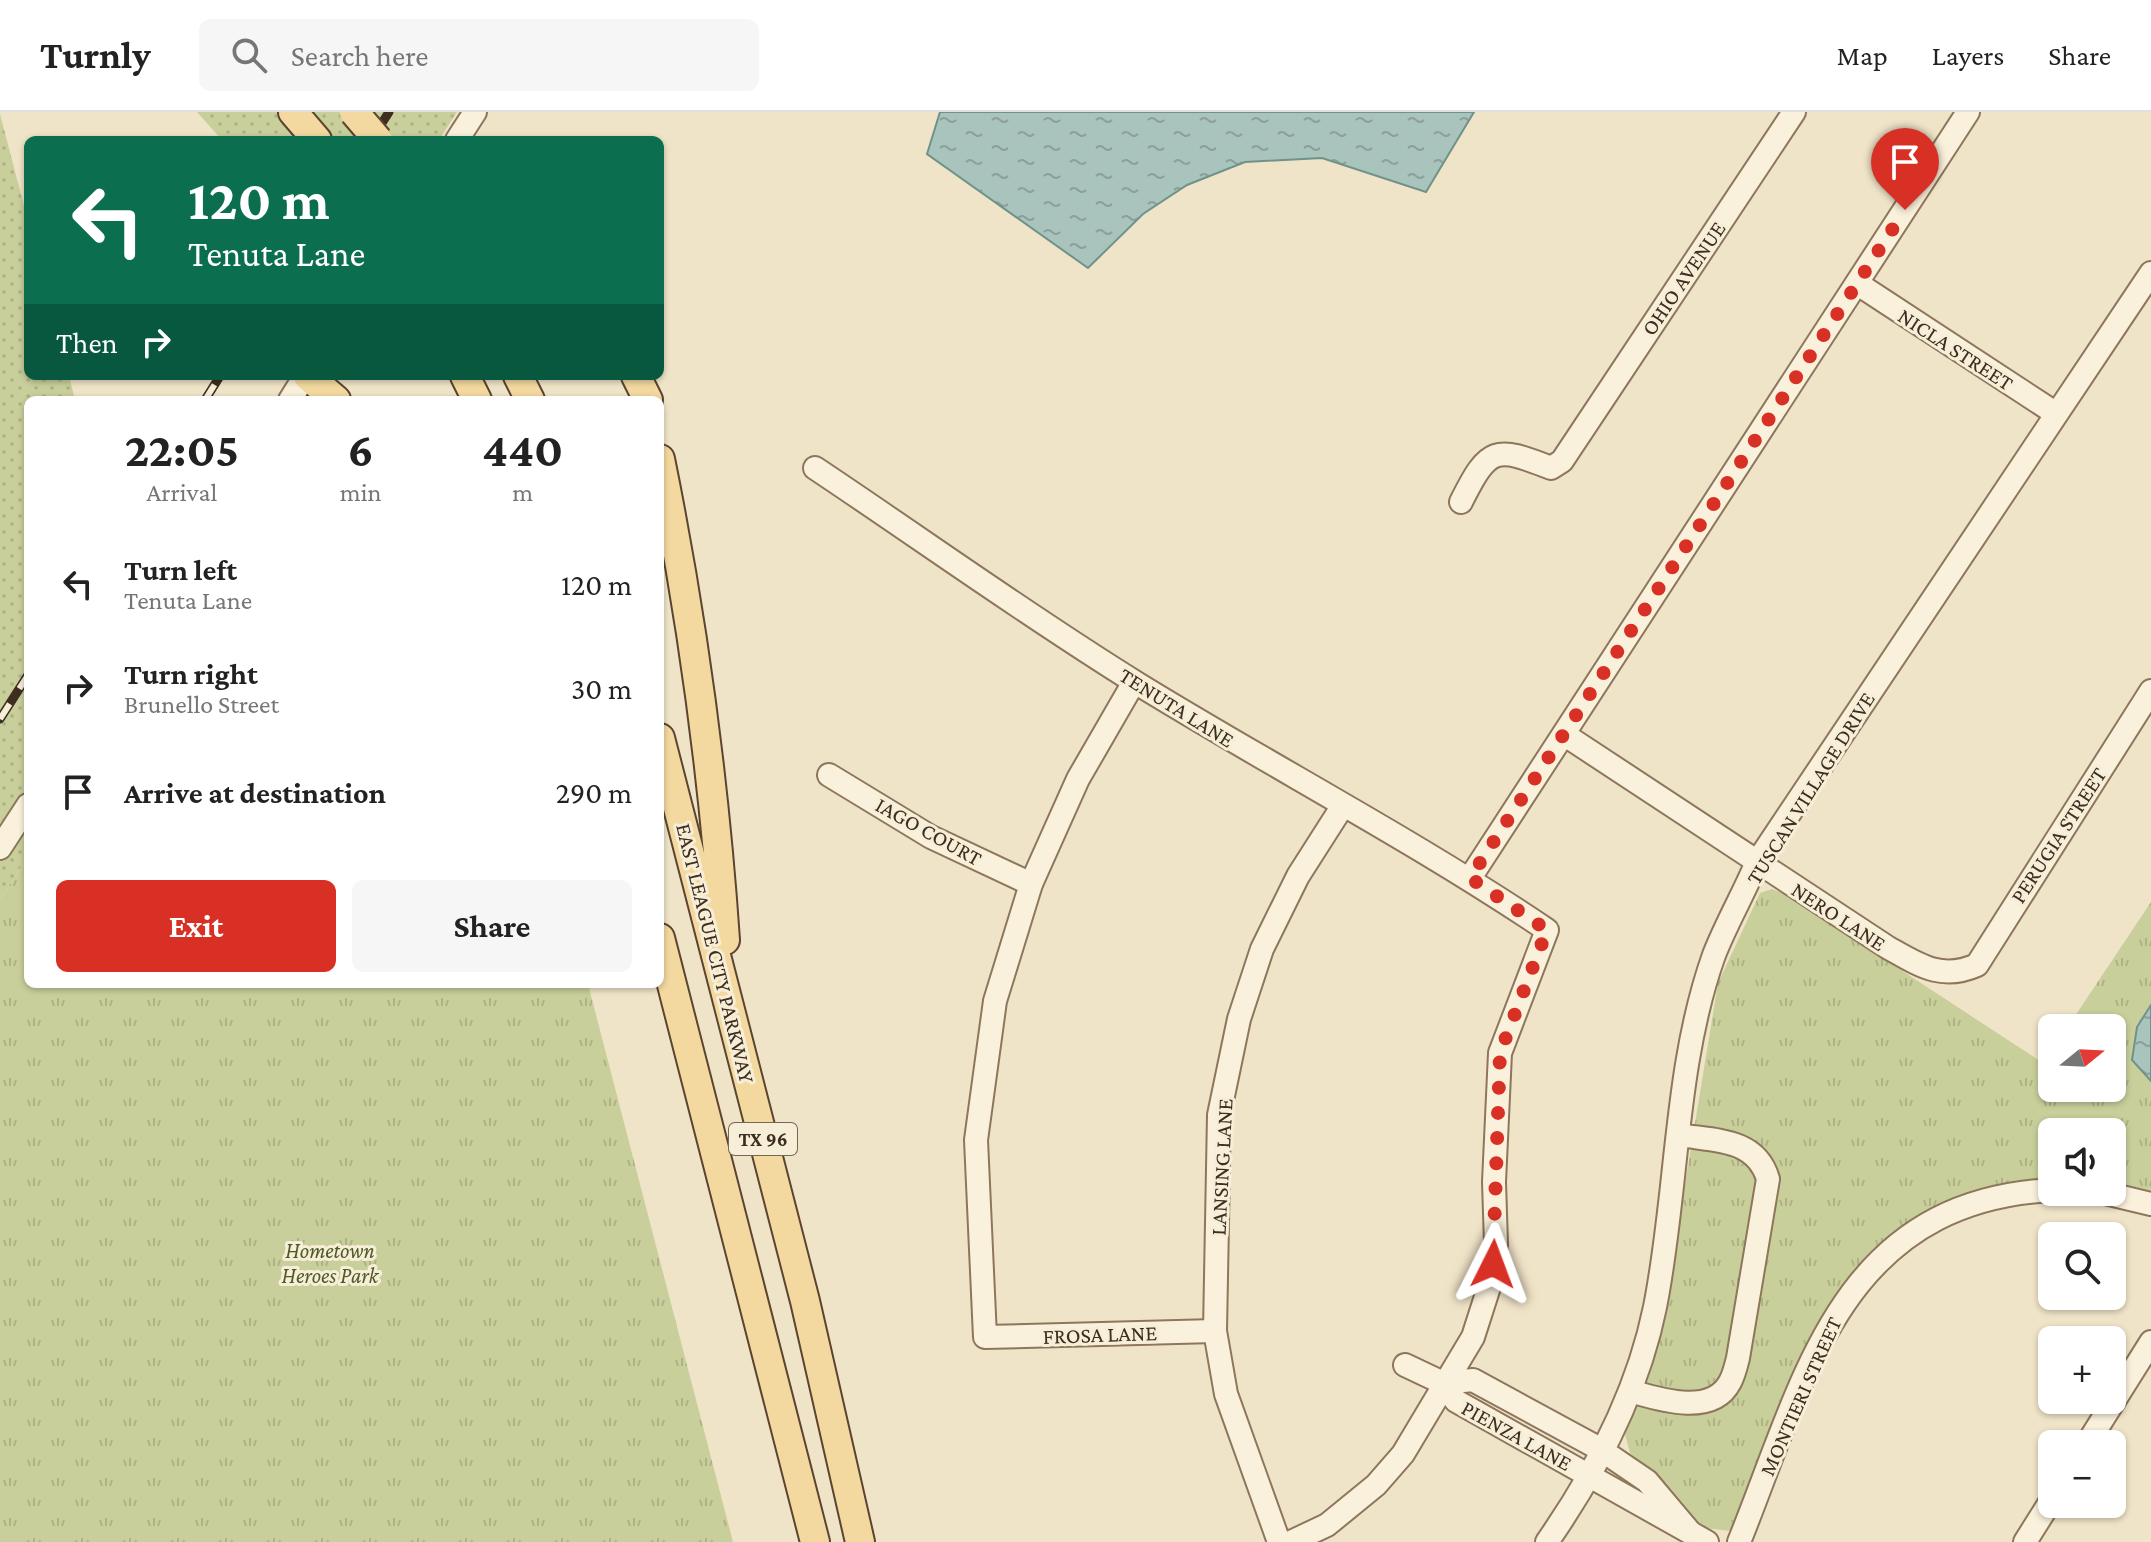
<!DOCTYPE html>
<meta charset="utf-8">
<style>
body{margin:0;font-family:"Crimson Pro",serif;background:#f6f6f6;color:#222;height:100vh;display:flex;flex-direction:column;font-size:30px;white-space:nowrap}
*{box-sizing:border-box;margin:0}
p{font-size:26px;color:#767676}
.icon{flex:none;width:44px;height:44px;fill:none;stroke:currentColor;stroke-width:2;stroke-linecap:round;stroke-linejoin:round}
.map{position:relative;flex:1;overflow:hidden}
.side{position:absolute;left:24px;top:284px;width:640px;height:592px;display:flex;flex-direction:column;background:#fff;border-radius:12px;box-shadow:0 2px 6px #0004}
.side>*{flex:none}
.hud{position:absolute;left:24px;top:24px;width:640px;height:244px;border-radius:12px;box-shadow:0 2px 6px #0004;background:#0b6e4f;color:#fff;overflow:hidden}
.needle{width:52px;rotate:72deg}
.controls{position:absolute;left:2038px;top:902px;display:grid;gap:16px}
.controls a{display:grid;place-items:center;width:88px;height:88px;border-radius:12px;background:#fff;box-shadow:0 2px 6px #0004;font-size:40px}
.pin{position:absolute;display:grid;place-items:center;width:68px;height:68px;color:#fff;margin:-82px -34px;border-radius:50% 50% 50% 0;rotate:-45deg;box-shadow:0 0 8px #0007}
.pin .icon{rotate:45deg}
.me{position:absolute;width:88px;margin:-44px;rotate:3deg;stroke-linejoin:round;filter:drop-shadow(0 0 6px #0008)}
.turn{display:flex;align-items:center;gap:28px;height:168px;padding:0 32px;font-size:36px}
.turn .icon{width:104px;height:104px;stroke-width:2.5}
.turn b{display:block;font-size:56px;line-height:68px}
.then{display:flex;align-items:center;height:76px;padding:0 32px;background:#0003;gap:16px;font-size:30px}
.eta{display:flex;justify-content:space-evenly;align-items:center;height:136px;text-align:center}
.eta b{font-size:48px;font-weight:700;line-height:56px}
.button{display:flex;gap:16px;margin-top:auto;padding:16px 32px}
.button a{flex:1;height:92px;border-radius:12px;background:#d93025;color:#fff;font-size:32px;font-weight:700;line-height:92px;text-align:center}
.button a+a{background:#f6f6f6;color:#222}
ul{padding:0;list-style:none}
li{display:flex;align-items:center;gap:24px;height:104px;padding:0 32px}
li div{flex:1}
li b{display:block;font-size:30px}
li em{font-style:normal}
header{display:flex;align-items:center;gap:48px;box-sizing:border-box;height:112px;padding:0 40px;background:#fff;border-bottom:2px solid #e0e0e0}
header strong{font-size:38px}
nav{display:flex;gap:44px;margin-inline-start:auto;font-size:28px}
.search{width:560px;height:72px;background:#f6f6f6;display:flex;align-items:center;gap:20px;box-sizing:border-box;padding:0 28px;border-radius:12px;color:#767676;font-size:30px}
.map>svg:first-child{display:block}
.grass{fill:url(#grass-dots)}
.park{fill:url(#park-tufts)}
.water{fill:url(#water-ripples);stroke:#6f938a;stroke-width:2}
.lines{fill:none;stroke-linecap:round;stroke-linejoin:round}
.minor-casing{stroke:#8d765c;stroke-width:26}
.major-casing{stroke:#5b4430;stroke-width:32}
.minor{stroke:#faf1dc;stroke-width:22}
.major{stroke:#f3d9a0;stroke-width:28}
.rail-casing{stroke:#3d2e20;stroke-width:9}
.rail{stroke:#f7eed8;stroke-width:6;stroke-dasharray:18;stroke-linecap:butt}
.major-bridge-casing{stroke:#5b4430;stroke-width:32;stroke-linecap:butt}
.major-bridge{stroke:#f3d9a0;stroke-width:28}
.route{stroke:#d93025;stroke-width:14;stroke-dasharray:0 25.2}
.labels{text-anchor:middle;stroke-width:6;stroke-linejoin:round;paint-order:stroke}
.shield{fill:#f7eed8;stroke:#756857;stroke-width:2}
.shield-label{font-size:20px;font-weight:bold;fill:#3d2e20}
.street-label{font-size:22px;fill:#3d2e20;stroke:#f7eed8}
.park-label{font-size:22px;font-style:italic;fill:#4d5a26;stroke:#f7eed8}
</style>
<header>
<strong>Turnly</strong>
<div class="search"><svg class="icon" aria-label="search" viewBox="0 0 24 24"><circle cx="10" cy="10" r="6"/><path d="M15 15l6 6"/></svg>Search here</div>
<nav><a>Map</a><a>Layers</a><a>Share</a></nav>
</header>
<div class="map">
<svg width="2151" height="1430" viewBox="0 0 2151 1430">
<defs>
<pattern id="grass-dots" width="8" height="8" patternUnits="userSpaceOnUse" patternTransform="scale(2)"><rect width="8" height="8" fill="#c9cf9b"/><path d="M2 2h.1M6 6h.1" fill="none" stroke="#aeb285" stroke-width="1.8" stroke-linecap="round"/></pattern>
<pattern id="park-tufts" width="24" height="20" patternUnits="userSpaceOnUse" patternTransform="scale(2)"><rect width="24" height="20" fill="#c9cf9b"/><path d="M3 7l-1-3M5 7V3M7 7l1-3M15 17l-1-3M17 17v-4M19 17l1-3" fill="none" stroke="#aeb285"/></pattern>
<pattern id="water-ripples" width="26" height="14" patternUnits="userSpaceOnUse" patternTransform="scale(2)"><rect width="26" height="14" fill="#a9c4bc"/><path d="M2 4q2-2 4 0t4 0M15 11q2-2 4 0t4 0" fill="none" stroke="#8ba098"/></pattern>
</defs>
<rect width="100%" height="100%" fill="#f0e4c8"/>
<g class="grass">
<path d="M 197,0 L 457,0 L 439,28 L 222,28 Z"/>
<path d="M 0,2 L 28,109 L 28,264 L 69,264 L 75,288 L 28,288 L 28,744 L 0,788 Z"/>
</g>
<g class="park">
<path d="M 28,744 L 28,872 L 588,872 L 733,1430 L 0,1430 L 0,788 Z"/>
<path d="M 1772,777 L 1785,782 L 2043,951 L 2052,939 L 2052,976 L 2112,976 L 2112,916 L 2067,916 L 2151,790 L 2151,1081 L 2112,1072 L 2112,1020 L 2052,1020 L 2052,1068 L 1867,1149 L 1736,1414 L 1731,1419 L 1704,1416 L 1667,1372 L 1630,1341 L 1624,1319 L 1665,1194 L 1718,871 L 1760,781 Z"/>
</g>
<g class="water">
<path d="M 940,0 L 1474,0 L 1426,80 L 1322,46 L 1245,50 L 1187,73 L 1143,102 L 1088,156 L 927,42 Z"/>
<path d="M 2151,893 L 2151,969 L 2132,948 L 2137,915 Z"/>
</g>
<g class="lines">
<g class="minor-casing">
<g id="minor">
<path d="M 457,28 L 475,0"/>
<path d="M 1858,172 L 2055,301"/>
<path d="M 290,288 L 305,264"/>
<path d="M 815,356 C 923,428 1028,504 1138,572 C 1273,655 1415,729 1547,818 L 1500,941 L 1494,1070 L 1496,1132 L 1490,1172 L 1473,1225 L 1403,1342 L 1376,1373 L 1327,1413 L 1291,1430"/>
<path d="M 1461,390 C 1489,334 1495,334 1551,356 L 1562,349 L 1794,0"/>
<path d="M 1134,570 L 1078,667 L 1031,772 L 995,889 L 976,1028 L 985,1225 L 1215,1219"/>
<path d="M 1565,623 L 1887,835 C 1919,853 1941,869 1977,853 L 2151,579"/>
<path d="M 829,663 L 931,725 L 1031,772"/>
<path d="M 0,736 L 28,693"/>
<path d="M 1470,766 L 1968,0"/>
<path d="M 2101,1080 L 2151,1092"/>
<path d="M 1405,1253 L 1443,1271 L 1473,1268 L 1600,1337 L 1647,1369 L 1690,1420"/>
<path d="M 1443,1271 L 1456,1289 L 1707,1430"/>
<path d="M 1630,1279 C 1658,1287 1712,1305 1730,1270 C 1734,1263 1736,1254 1738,1246 L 1768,1067 C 1756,1026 1715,1029 1679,1023"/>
<path d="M 2087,1332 L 2151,1230"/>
<path d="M 1279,1430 L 1226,1282 L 1215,1219 L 1219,1003 L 1239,907 L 1262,837 L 1298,764 L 1342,695"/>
<path d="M 1547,1430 C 1595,1361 1638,1279 1655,1195 C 1678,1080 1674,955 1714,843 C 1726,812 1744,781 1757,750 L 2151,161"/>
<path d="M 1739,1430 C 1805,1267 1840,1089 2052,1078"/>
<path d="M 2025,1430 L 2052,1387"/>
</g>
</g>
<g class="major-casing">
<g id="major">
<path d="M 293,0 L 317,28"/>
<path d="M 308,264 L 336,288"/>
<path d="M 465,264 L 477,288"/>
<path d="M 518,264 L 530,288"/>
<path d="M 636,264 L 648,288"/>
<path d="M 660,347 C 692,505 714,666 725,828"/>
<path d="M 660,626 L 805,1189 L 860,1430"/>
<path d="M 660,826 L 815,1430"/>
</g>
</g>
<use href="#minor" class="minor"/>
<use href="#major" class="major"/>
<g class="rail-casing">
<g id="rail">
<path d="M 371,28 L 389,0"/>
<path d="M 205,288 L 220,264"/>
<path d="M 0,607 L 28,563"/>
</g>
</g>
<use href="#rail" class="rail"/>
<g class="major-bridge-casing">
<path id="major-bridge" d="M 354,0 L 378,28"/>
</g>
<use href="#major-bridge" class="major-bridge"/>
</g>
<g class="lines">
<path class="route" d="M 1493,1152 L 1500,941 L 1547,818 L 1470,766 L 1905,98"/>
</g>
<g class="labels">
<rect class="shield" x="729" y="1011" width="68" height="32" rx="6"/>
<g class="shield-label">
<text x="763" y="1034">TX 96</text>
</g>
<g class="street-label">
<text transform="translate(1683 166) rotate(-56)" y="8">OHIO AVENUE</text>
<text transform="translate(1956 237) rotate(33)" y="8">NICLA STREET</text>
<text transform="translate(1177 595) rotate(32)" y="8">TENUTA LANE</text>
<text transform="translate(1810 676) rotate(-58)" y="8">TUSCAN VILLAGE DRIVE</text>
<text transform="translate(929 719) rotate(29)" y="8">IAGO COURT</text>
<text transform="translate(2058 723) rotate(-57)" y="8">PERUGIA STREET</text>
<text transform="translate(1839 804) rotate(33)" y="8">NERO LANE</text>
<text transform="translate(716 841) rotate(76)" y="8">EAST LEAGUE CITY PARKWAY</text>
<text transform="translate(1221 1055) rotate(-87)" y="8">LANSING LANE</text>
<text transform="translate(1100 1222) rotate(-2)" y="8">FROSA LANE</text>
<text transform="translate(1800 1284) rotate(-66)" y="8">MONTIERI STREET</text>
<text transform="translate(1517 1323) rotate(29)" y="8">PIENZA LANE</text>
</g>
<g class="park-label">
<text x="330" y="1146">Hometown<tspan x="330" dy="25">Heroes Park</tspan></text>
</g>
</g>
</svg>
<div class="controls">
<a><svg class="needle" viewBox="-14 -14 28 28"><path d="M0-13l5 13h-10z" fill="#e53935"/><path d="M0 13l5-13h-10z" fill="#767676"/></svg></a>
<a><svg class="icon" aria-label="sound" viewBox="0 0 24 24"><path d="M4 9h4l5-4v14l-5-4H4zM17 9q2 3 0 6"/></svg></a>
<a><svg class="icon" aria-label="search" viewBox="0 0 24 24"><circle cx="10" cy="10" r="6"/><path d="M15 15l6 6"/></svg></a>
<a>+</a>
<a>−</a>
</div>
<div class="pin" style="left:1905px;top:98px;background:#d93025"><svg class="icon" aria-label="arrive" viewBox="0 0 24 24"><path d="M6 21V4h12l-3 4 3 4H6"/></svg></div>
<svg class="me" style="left:1493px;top:1152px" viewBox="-20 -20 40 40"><path d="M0-17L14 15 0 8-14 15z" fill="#d93025" stroke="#fff" stroke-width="4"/></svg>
<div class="hud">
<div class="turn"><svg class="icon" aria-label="left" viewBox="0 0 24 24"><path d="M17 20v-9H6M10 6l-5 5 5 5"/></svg><div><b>120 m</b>Tenuta Lane</div></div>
<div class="then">Then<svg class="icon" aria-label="right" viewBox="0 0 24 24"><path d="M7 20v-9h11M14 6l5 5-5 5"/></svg></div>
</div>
<section class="side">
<div class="eta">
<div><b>22:05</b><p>Arrival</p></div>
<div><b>6</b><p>min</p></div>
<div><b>440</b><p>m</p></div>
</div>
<ul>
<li><svg class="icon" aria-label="left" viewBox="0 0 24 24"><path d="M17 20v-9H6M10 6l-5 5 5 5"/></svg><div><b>Turn left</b><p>Tenuta Lane</p></div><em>120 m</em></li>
<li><svg class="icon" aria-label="right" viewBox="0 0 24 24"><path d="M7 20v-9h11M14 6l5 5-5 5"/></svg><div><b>Turn right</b><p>Brunello Street</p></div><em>30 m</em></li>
<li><svg class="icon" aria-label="arrive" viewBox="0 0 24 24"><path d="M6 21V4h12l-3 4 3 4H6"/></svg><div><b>Arrive at destination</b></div><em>290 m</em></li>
</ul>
<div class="button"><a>Exit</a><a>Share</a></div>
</section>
</div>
